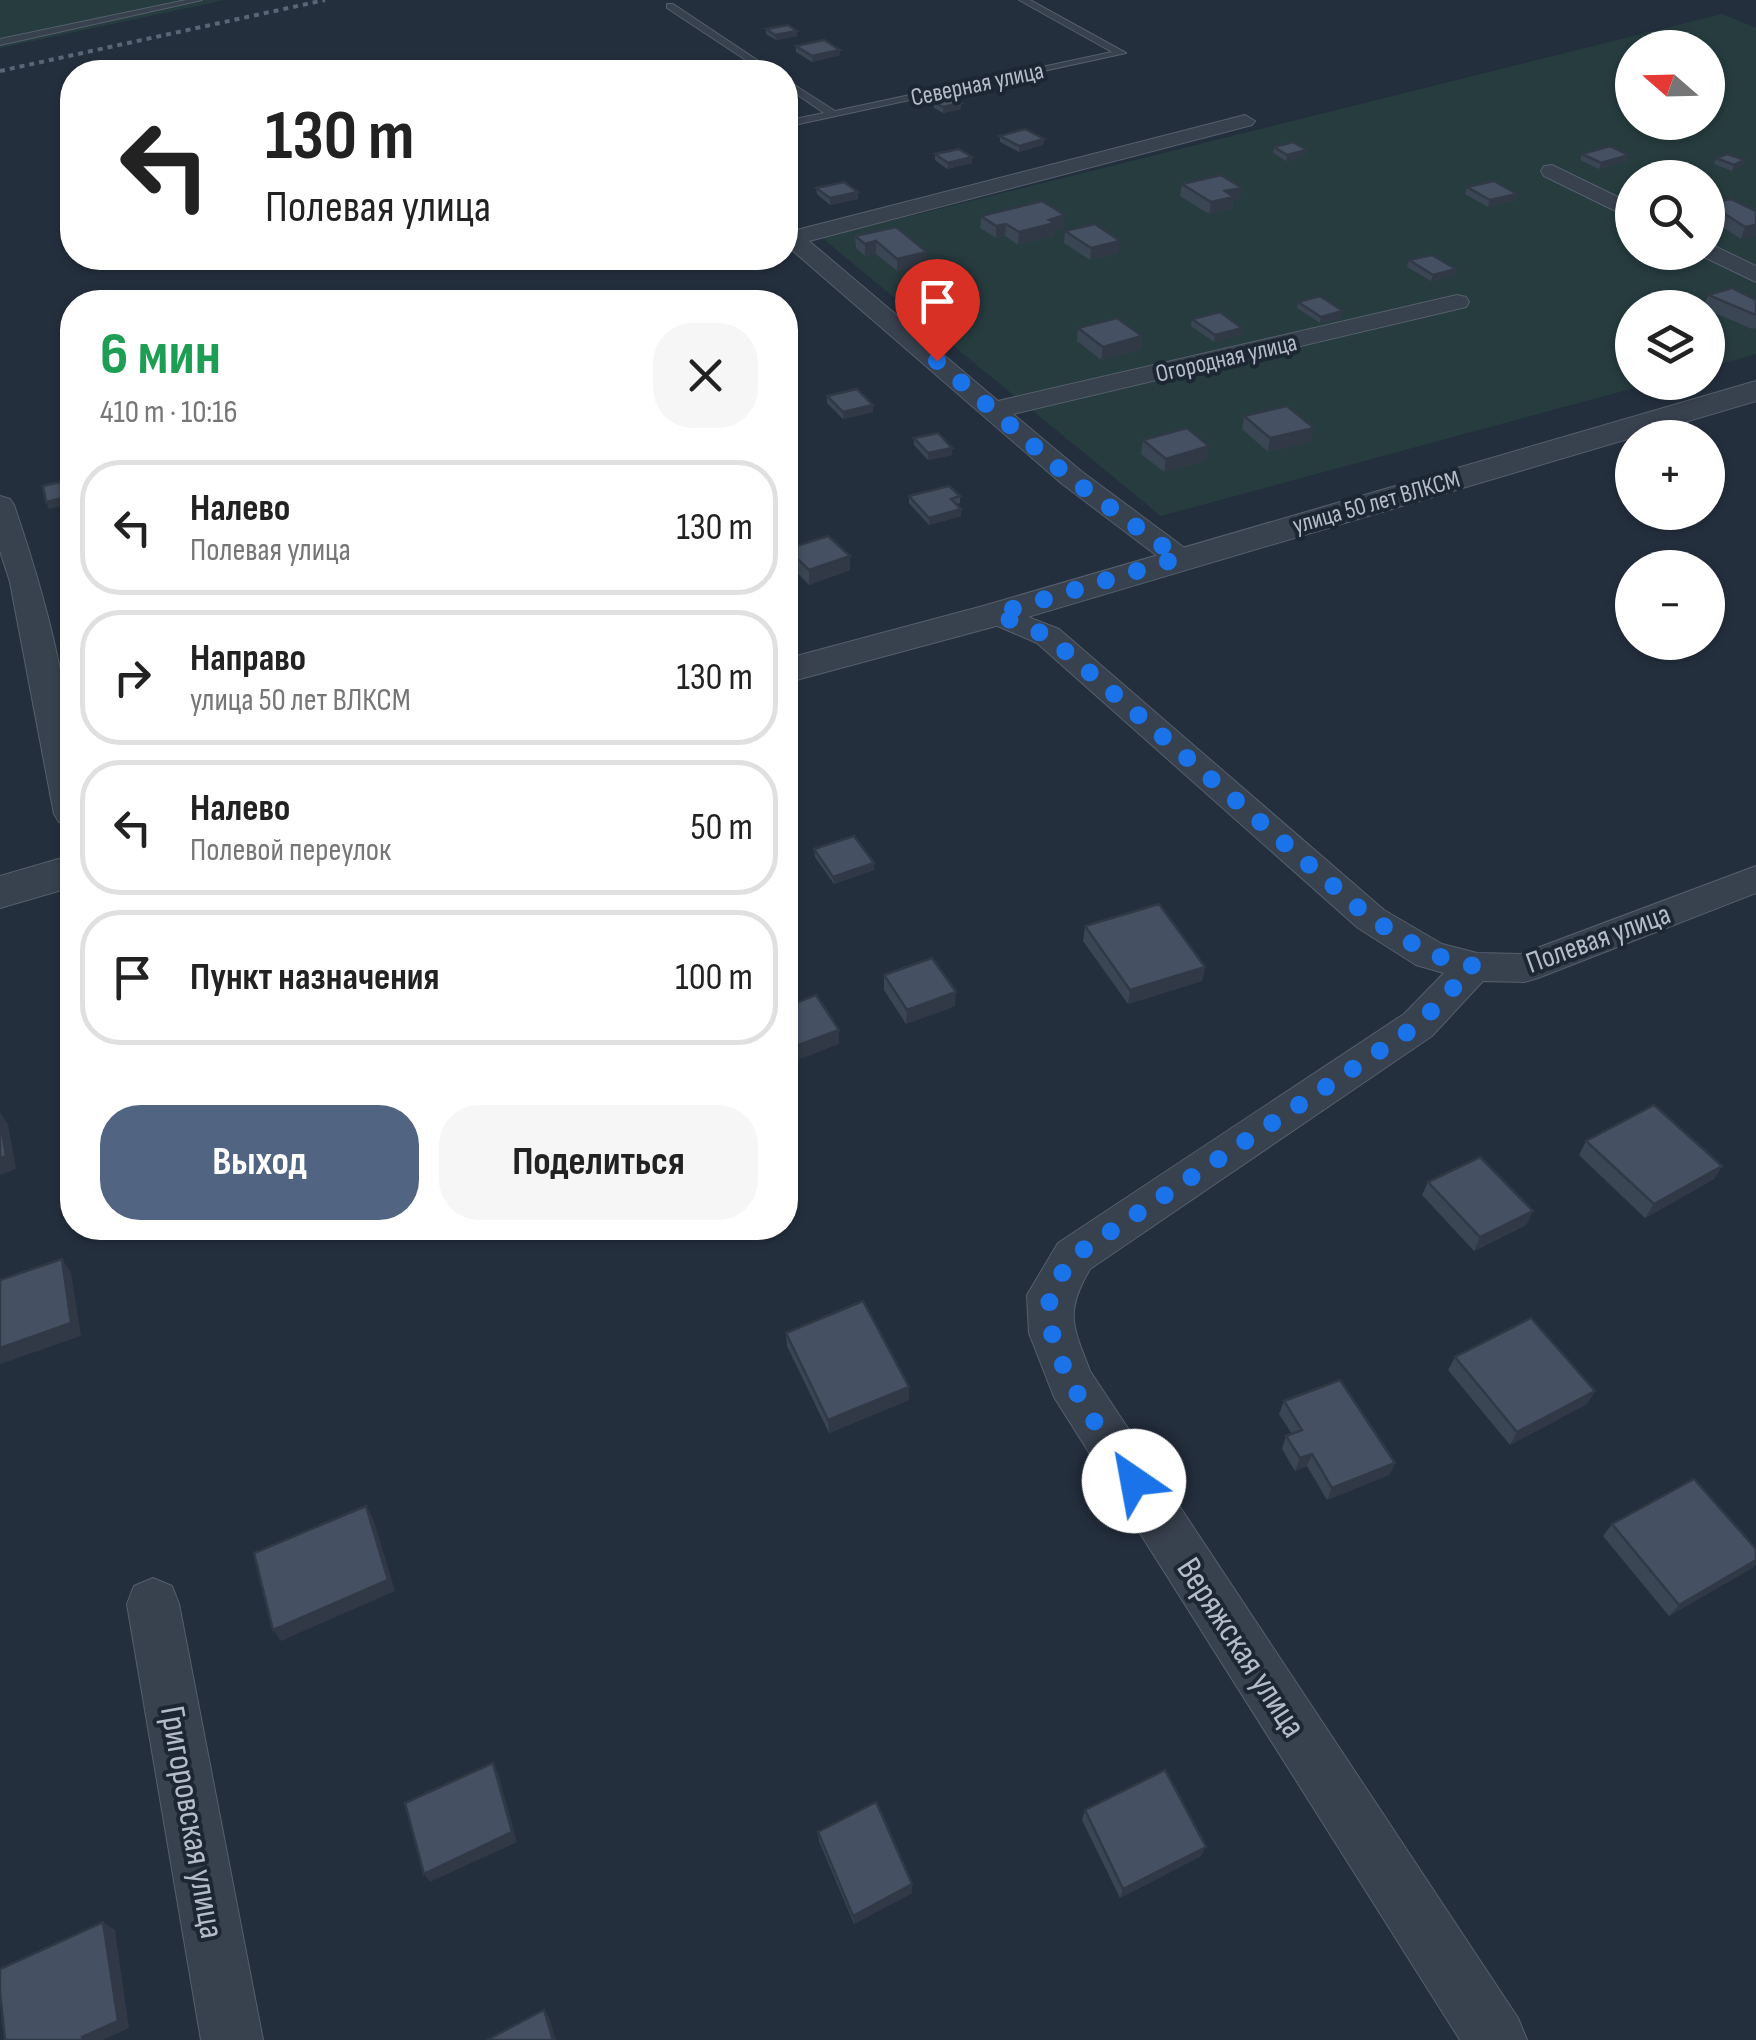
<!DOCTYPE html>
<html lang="ru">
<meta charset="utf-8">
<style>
body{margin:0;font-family:"Sofia Sans Condensed",sans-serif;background:#f6f6f6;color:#222;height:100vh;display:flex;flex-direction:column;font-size:38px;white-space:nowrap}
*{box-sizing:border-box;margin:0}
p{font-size:32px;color:#767676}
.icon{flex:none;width:55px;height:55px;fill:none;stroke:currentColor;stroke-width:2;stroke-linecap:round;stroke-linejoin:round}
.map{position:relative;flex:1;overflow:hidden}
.side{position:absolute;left:60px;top:290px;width:738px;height:950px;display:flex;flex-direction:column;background:#fff;border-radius:40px;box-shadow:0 2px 8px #0004}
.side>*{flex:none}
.hud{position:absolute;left:60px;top:60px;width:738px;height:210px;border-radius:40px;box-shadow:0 2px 8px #0004;background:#fff;color:#222;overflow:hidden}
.needle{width:65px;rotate:290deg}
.tools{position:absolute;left:1615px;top:30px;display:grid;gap:20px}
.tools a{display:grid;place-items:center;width:110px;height:110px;border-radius:50%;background:#fff;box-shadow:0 2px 8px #0004;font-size:50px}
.pin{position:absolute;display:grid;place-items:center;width:85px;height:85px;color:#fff;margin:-102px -42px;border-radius:50% 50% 50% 0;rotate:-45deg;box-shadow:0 0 10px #0007}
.pin .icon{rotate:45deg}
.me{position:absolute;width:110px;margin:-55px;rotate:327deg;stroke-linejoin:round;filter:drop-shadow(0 0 8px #0008)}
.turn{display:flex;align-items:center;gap:35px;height:210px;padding:0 40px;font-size:45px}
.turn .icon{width:130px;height:130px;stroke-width:2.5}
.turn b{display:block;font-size:70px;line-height:85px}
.round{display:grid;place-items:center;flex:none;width:105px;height:105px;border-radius:40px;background:#f6f6f6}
.head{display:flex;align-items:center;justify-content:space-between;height:170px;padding:0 40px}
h1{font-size:60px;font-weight:700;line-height:75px;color:#1e9e55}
.action{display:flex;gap:20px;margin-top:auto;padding:20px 40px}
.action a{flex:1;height:115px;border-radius:40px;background:#516482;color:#fff;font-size:40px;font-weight:700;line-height:115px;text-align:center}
.action a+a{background:#f6f6f6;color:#222}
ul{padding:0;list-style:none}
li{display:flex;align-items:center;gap:30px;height:135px;margin:0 20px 15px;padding:0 20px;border:5px solid #e0e0e0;border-radius:40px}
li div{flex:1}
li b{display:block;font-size:38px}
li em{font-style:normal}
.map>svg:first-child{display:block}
.green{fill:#263c3f;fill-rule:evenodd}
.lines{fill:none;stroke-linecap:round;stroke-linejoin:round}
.service-casing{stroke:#565f6c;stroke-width:2}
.minor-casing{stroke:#565f6c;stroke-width:2}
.tertiary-casing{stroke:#565f6c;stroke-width:2}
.service{fill:#38414e;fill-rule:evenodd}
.minor{fill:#38414e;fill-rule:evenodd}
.tertiary{fill:#38414e;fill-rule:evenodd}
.rail{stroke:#5a6575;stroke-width:4;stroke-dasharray:5 5;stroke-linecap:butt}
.wall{fill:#3b4654}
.shaded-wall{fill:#303945}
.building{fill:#455162;stroke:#303945;stroke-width:2.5}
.route{stroke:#1a73e8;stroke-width:18;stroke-dasharray:0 32.4}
.labels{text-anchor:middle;stroke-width:8;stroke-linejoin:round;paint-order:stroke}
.far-street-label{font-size:25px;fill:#b4bcc9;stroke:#1d2633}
.street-label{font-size:30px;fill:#b4bcc9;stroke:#1d2633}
.near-street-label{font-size:35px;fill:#b4bcc9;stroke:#1d2633}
</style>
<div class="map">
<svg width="1756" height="2040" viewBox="0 0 1756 2040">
<rect width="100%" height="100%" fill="#242f3e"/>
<g class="green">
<path d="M 0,0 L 225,0 L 0,48 Z"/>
<path d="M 1722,14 L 1756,28 L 1756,354 L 1708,368 L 1708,308 L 1632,308 L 1632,382 L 1653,383 L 1161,516 L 822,238 ZM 1632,48 L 1708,48 L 1708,122 L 1632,122 ZM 1632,178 L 1708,178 L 1708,252 L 1632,252 Z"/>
</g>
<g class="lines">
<g class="service-casing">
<g id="service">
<path d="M 186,0 L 202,0 L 0,45 L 0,39 Z"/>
<path d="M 1019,0 L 1030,0 L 1126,53 L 785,127 L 785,121 L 824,113 L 785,86 L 785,79 L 835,111 L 1112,52 Z"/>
<path d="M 667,4 L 673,4 L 775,72 L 764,72 L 667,8 Z"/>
</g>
</g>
<g class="minor-casing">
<g id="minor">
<path d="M 1245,115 L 1255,121 L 1252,125 L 809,241 L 998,401 L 1457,295 L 1466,297 L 1469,302 L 1466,307 L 1013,414 L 1081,471 L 1190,552 L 1194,558 L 1190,564 L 1168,564 L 1061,483 L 785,244 L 785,233 Z"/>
<path d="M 1552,165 L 1632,204 L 1632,219 L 1544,176 L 1541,171 L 1544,166 Z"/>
<path d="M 1708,243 L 1756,266 L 1756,282 L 1700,255 L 1708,252 Z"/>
<path d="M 0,496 L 10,499 L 14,505 C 49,608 79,717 72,826 L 59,822 L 54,814 L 10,582 L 0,551 Z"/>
<path d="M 997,605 L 1059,629 L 1384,910 L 1442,944 L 1477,953 L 1521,954 L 1756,866 L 1756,893 L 1538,978 L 1524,982 L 1483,981 L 1432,1036 L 1090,1269 C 1064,1313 1073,1326 1090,1371 L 1518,2018 L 1527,2040 L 1460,2040 L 1054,1397 L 1029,1333 L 1027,1295 L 1058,1243 L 1404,1014 L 1444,973 L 1416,965 L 1358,928 L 1037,643 L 986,621 L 981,614 L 986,607 Z"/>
<path d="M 153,1578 L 172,1586 L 179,1604 L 263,2040 L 201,2040 L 127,1604 L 134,1586 Z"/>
</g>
</g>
<g class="tertiary-casing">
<g id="tertiary">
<path d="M 1756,381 L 1756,401 L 1011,622 L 785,683 L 785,659 L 983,606 Z"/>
<path d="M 72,855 L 72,887 L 0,908 L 0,876 Z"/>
</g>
</g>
<use href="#service" class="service"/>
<use href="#minor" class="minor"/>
<use href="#tertiary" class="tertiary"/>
<path class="rail" d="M 0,71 L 325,0"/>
</g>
<g class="wall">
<path d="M 766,29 L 797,31 L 797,36 L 776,40 L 766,34 Z"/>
<path d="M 796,46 L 840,50 L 840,55 L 812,62 L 796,52 Z"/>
<path d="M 934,102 L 961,109 L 943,113 L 934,108 Z"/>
<path d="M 1000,136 L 1044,139 L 1043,145 L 1019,152 L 1000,142 Z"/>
<path d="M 1274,147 L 1306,156 L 1286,161 L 1273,153 Z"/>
<path d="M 935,154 L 972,157 L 972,163 L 947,169 L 935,160 Z"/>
<path d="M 1582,154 L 1627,161 L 1599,169 L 1580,160 Z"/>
<path d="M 1716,158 L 1745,160 L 1742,166 L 1732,171 L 1714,164 Z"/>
<path d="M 1182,184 L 1240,200 L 1233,201 L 1232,209 L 1209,214 L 1180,196 Z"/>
<path d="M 1467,187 L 1517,194 L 1516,200 L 1488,207 L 1465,194 Z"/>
<path d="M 816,188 L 858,199 L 830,205 L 817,194 Z"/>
<path d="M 1708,203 L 1756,211 L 1741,239 L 1708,218 Z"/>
<path d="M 981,216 L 1064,228 L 1054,230 L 1054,236 L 1018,245 L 1005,236 L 996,238 L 980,228 Z"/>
<path d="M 896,227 L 927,264 L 897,271 L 876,254 L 865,256 L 856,248 L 855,236 Z"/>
<path d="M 1065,231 L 1119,253 L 1090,260 L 1064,243 Z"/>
<path d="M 1409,260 L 1456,269 L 1455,275 L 1431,281 L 1407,267 Z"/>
<path d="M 1708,295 L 1756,300 L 1756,328 L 1752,329 L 1708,310 L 1708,308 L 1703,308 Z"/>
<path d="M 1298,302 L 1341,318 L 1320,323 L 1297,308 Z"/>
<path d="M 1192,319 L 1241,335 L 1214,342 L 1191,326 Z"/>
<path d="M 1078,328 L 1142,336 L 1141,349 L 1101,360 L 1077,341 Z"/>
<path d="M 827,396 L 873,405 L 873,412 L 843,419 L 827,403 Z"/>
<path d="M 1244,416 L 1311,442 L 1268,452 L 1242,429 Z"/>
<path d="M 914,438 L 952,455 L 928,460 L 914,445 Z"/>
<path d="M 1143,440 L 1207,460 L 1164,472 L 1141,454 Z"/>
<path d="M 909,496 L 960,496 L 960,503 L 956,504 L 961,509 L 961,516 L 929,525 L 909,503 Z"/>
<path d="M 787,549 L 850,556 L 850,570 L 809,585 L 788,563 Z"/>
<path d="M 814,849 L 874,863 L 874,870 L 834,884 L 815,857 Z"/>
<path d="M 1085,926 L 1205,967 L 1202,981 L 1128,1004 L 1083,941 Z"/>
<path d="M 884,975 L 955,1006 L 906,1024 L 884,990 Z"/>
<path d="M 1586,1141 L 1722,1166 L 1714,1179 L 1645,1218 L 1579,1155 Z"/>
<path d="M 1428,1182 L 1533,1211 L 1526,1225 L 1474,1251 L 1422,1195 Z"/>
<path d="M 786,1333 L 909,1400 L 829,1433 L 787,1346 Z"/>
<path d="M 1455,1357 L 1595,1391 L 1587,1404 L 1510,1445 L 1448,1370 Z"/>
<path d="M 1284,1401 L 1395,1463 L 1389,1475 L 1327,1500 L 1307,1466 L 1295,1471 L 1282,1449 L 1286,1436 L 1292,1434 L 1279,1414 Z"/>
<path d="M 1612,1524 L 1756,1549 L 1756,1564 L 1752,1568 L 1669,1616 L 1603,1536 Z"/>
<path d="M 1085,1810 L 1201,1856 L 1120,1898 L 1082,1820 Z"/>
<path d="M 818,1832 L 912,1884 L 912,1893 L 854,1924 L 819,1841 Z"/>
</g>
<g class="shaded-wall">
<path d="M 797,31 L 797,36 L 776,40 L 775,35 Z"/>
<path d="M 840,50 L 840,55 L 812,62 L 812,56 Z"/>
<path d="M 961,103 L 961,109 L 943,113 L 943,107 Z"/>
<path d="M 1044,139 L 1043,145 L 1019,152 L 1019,146 Z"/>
<path d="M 1307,150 L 1306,156 L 1286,161 L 1287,155 Z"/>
<path d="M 1629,155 L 1627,161 L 1599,169 L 1601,163 Z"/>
<path d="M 972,157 L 972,163 L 947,169 L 948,163 Z"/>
<path d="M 1745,160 L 1742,166 L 1732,171 L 1734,165 Z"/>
<path d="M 1242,188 L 1240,200 L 1233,201 L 1232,209 L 1209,214 L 1211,202 L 1225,191 Z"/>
<path d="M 858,192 L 858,199 L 830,205 L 830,198 Z"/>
<path d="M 1517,194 L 1516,200 L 1488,207 L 1490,200 Z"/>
<path d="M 1065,215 L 1064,228 L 1054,230 L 1054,236 L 1018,245 L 1019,232 L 1049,220 Z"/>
<path d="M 1006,224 L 1005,236 L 996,238 L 996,226 Z"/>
<path d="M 1756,225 L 1756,236 L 1741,239 L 1745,227 Z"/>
<path d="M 876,241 L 876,254 L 865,256 L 865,244 Z"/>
<path d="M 1120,241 L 1119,253 L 1090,260 L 1091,248 Z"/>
<path d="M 927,252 L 927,264 L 897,271 L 897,259 Z"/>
<path d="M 1456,269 L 1455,275 L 1431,281 L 1433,275 Z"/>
<path d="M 1343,311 L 1341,318 L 1320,323 L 1321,317 Z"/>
<path d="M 1242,328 L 1241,335 L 1214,342 L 1215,335 Z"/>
<path d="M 1142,336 L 1141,349 L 1101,360 L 1103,347 Z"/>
<path d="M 873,405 L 873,412 L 843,419 L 843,412 Z"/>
<path d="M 1314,428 L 1311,442 L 1268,452 L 1270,438 Z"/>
<path d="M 1209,446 L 1207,460 L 1164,472 L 1166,459 Z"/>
<path d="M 952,448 L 952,455 L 928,460 L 928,453 Z"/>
<path d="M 72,496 L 72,504 L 49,509 L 46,502 Z"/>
<path d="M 961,509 L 961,516 L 929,525 L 929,518 Z"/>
<path d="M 850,556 L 850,570 L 809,585 L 809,570 Z"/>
<path d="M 874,863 L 874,870 L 834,884 L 833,877 Z"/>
<path d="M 1205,967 L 1202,981 L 1128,1004 L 1130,990 Z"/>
<path d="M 956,992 L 955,1006 L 906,1024 L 907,1010 Z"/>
<path d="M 839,1030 L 839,1044 L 785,1065 L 785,1050 Z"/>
<path d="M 0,1112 L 8,1124 L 16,1169 L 0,1175 Z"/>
<path d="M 1722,1166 L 1714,1179 L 1645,1218 L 1654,1204 Z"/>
<path d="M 1533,1211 L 1526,1225 L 1474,1251 L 1480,1237 Z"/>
<path d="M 62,1259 L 71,1273 L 81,1336 L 0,1364 L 0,1348 Z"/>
<path d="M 909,1387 L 909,1400 L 829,1433 L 828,1420 Z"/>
<path d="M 1595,1391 L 1587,1404 L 1510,1445 L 1517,1432 Z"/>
<path d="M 1312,1454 L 1307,1466 L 1295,1471 L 1300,1458 Z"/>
<path d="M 1395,1463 L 1389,1475 L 1327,1500 L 1332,1488 Z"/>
<path d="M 366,1506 L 373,1518 L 395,1591 L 281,1641 L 273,1630 Z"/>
<path d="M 1756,1560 L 1756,1564 L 1752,1568 L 1669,1616 L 1679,1605 Z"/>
<path d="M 493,1763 L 498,1773 L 517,1842 L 430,1882 L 424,1874 Z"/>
<path d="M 1206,1847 L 1201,1856 L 1120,1898 L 1123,1889 Z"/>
<path d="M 912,1884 L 912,1893 L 854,1924 L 853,1916 Z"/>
<path d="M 103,1922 L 115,1930 L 129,2028 L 103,2040 L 83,2040 Z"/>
<path d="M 544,2010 L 549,2017 L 556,2040 L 553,2040 Z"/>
</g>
<g class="building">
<path d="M 788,25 L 797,31 L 775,35 L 766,29 Z"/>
<path d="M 824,40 L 840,50 L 812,56 L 796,46 Z"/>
<path d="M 952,98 L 961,103 L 943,107 L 934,102 Z"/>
<path d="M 1025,129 L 1044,139 L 1019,146 L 1000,136 Z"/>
<path d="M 1293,142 L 1307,150 L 1287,155 L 1274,147 Z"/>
<path d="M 1610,146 L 1629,155 L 1601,163 L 1582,154 Z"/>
<path d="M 959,149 L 972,157 L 948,163 L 935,154 Z"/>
<path d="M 1727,154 L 1745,160 L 1734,165 L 1716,158 Z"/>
<path d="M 1221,175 L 1242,188 L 1225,191 L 1234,197 L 1211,202 L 1182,184 Z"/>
<path d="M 1494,181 L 1517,194 L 1490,200 L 1467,187 Z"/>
<path d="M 844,182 L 858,192 L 830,198 L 816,188 Z"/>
<path d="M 1731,199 L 1756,211 L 1756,225 L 1745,227 L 1708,203 Z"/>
<path d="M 1042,201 L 1065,215 L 1049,220 L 1055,223 L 1019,232 L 1006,224 L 996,226 L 981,216 Z"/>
<path d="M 1095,224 L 1120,241 L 1091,248 L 1065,231 Z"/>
<path d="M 896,227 L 927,252 L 897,259 L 876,241 L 865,244 L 855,236 Z"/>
<path d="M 1432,255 L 1456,269 L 1433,275 L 1409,260 Z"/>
<path d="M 1732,288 L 1756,300 L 1756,315 L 1708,295 Z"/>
<path d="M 1320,296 L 1343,311 L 1321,317 L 1298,302 Z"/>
<path d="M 1220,312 L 1242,328 L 1215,335 L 1192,319 Z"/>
<path d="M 1117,318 L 1142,336 L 1103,347 L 1078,328 Z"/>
<path d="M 857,389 L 873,405 L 843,412 L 827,396 Z"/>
<path d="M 1287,406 L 1314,428 L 1270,438 L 1244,416 Z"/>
<path d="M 1187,428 L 1209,446 L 1166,459 L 1143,440 Z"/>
<path d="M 938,433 L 952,448 L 928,453 L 914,438 Z"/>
<path d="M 72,479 L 72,496 L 46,502 L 43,486 Z"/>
<path d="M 949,486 L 960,496 L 951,499 L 961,509 L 929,518 L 909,496 Z"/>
<path d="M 828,536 L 850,556 L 809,570 L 787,549 Z"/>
<path d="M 854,836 L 874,863 L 833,877 L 814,849 Z"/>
<path d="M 1159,904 L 1205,967 L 1130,990 L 1085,926 Z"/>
<path d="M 932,958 L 956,992 L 907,1010 L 884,975 Z"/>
<path d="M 816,995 L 839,1030 L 785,1050 L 785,1007 Z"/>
<path d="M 1654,1105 L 1722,1166 L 1654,1204 L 1586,1141 Z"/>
<path d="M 0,1117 L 6,1156 L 0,1158 Z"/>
<path d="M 1480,1157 L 1533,1211 L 1480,1237 L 1428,1182 Z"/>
<path d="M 62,1259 L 71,1323 L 0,1348 L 0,1280 Z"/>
<path d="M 863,1301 L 909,1387 L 828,1420 L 786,1333 Z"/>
<path d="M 1531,1318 L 1595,1391 L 1517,1432 L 1455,1357 Z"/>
<path d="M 1340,1380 L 1395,1463 L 1332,1488 L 1312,1454 L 1300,1458 L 1286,1436 L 1302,1430 L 1284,1401 Z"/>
<path d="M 1694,1479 L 1756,1549 L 1756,1560 L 1679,1605 L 1612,1524 Z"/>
<path d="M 366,1506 L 388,1580 L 273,1630 L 254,1553 Z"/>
<path d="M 493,1763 L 512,1832 L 424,1874 L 405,1803 Z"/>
<path d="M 1165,1770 L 1206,1847 L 1123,1889 L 1085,1810 Z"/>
<path d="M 876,1802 L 912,1884 L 853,1916 L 818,1832 Z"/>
<path d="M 103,1922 L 118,2021 L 82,2037 L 83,2040 L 5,2040 L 0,1992 L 0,1969 Z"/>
<path d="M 544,2010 L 553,2040 L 487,2040 Z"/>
</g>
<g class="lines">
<path class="route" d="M 937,361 L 1070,478 L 1179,558 L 996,614 L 1048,636 L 1370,918 L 1430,954 L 1474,966 L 1418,1025 L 1074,1256 C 1067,1268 1052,1284 1050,1297 C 1041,1357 1104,1433 1134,1481"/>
</g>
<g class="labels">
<g class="far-street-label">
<text transform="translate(977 83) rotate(-12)" y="9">Северная улица</text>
<text transform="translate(1226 357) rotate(-13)" y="9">Огородная улица</text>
<text transform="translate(1376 501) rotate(-16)" y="9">улица 50 лет ВЛКСМ</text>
</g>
<g class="street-label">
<text transform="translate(1598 938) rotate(-20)" y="10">Полевая улица</text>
</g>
<g class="near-street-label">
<text transform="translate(1242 1647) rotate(57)" y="12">Веряжская улица</text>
<text transform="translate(193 1822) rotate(80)" y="12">Григоровская улица</text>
</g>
</g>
</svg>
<div class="tools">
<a><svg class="needle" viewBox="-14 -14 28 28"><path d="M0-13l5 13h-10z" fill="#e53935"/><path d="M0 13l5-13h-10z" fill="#767676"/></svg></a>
<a><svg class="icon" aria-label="search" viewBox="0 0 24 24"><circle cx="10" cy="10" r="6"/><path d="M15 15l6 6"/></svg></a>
<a><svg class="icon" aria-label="layers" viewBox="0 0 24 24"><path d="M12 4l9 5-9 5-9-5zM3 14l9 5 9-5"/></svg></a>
<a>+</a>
<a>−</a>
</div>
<div class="pin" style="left:937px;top:361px;background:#d93025"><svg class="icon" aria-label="arrive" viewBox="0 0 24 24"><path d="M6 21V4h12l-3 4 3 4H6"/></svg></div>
<svg class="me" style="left:1134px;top:1481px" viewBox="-20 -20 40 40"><circle r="19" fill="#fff"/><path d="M0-13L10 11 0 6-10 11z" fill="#1a73e8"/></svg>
<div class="hud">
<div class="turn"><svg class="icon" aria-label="left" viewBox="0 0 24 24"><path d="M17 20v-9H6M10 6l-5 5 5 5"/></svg><div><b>130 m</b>Полевая улица</div></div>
</div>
<section class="side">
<div class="head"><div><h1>6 мин</h1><p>410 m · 10:16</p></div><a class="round"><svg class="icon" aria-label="close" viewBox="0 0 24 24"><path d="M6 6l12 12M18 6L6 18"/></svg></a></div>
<ul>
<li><svg class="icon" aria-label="left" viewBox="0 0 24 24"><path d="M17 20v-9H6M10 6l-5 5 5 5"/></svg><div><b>Налево</b><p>Полевая улица</p></div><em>130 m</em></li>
<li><svg class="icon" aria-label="right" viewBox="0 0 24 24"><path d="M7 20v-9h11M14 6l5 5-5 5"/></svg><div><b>Направо</b><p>улица 50 лет ВЛКСМ</p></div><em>130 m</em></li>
<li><svg class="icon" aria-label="left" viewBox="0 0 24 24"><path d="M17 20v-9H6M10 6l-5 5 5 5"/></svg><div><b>Налево</b><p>Полевой переулок</p></div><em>50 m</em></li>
<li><svg class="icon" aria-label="arrive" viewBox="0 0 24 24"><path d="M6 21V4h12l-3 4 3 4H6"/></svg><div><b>Пункт назначения</b></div><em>100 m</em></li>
</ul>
<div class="action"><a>Выход</a><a>Поделиться</a></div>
</section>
</div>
